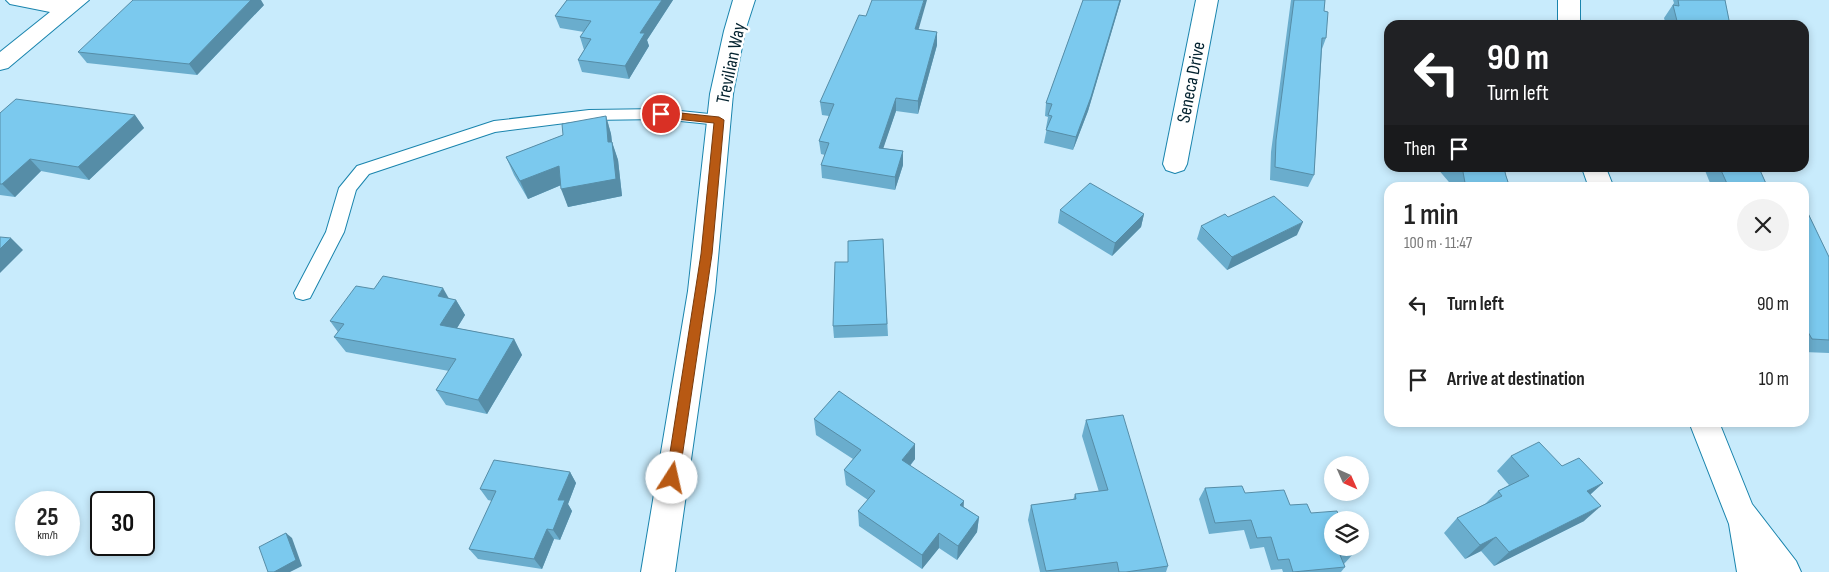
<!DOCTYPE html>
<meta charset="utf-8">
<style>
body{margin:0;font-family:"Sofia Sans Condensed",sans-serif;background:#f2f2f2;color:#222;height:100vh;display:flex;flex-direction:column;font-size:19px;white-space:nowrap}
*{box-sizing:border-box;margin:0}
p{font-size:16px;color:#767676}
.icon{flex:none;width:28px;height:28px;fill:none;stroke:currentColor;stroke-width:2;stroke-linecap:round;stroke-linejoin:round}
.map{position:relative;flex:1;overflow:hidden}
.drawer{position:absolute;left:1384px;top:182px;width:425px;height:245px;display:flex;flex-direction:column;background:#fff;border-radius:15px;box-shadow:0 2px 8px #0003}
.drawer>*{flex:none}
.hud{position:absolute;left:1384px;top:20px;width:425px;height:152px;border-radius:15px;box-shadow:0 2px 8px #0003;background:#202124;color:#fff;overflow:hidden}
.needle{width:32px;rotate:135deg}
.tools{position:absolute;left:1324px;top:456px;display:grid;gap:10px}
.tools a{display:grid;place-items:center;width:45px;height:45px;border-radius:50%;background:#fff;box-shadow:0 2px 8px #0003;font-size:25px}
.speed{position:absolute;left:15px;top:491px;display:flex;gap:10px;font-size:25px;font-weight:700;text-align:center}
.speed>*{display:grid;place-content:center;width:65px;height:65px;border-radius:50%;background:#fff;box-shadow:0 2px 8px #0003;line-height:1}
.speed small{font-size:12px;font-weight:400}
.speed .limit{border:2px solid #111;border-radius:8px;background:#fff;color:#111}
.pin{position:absolute;display:grid;place-items:center;width:42px;height:42px;color:#fff;margin:-21px;border:2px solid #fff;border-radius:50%;box-shadow:0 1px 5px #0007}
.me{position:absolute;width:55px;margin:-28px;rotate:10deg;stroke-linejoin:round;filter:drop-shadow(0 0 4px #0008)}
.turn{display:flex;align-items:center;gap:18px;height:105px;padding:0 20px;font-size:22px}
.turn .icon{width:65px;height:65px;stroke-width:2.5}
.turn b{display:block;font-size:35px;line-height:42px}
.then{display:flex;align-items:center;height:48px;padding:0 20px;background:#0003;gap:10px;font-size:19px}
.round{display:grid;place-items:center;flex:none;width:52px;height:52px;border-radius:26px;background:#f2f2f2}
.overview{display:flex;align-items:center;justify-content:space-between;height:85px;padding:0 20px}
h1{font-size:30px;font-weight:600;line-height:38px}
ul{padding:0;list-style:none}
li{display:flex;align-items:center;gap:15px;height:75px;padding:0 20px}
li div{flex:1}
li b{display:block;font-size:19px}
li em{font-style:normal}
.map>svg:first-child{display:block}
.lines{fill:none;stroke-linecap:round;stroke-linejoin:round}
.lane-casing{stroke:#1984ad;stroke-width:2}
.street-casing{stroke:#1984ad;stroke-width:2}
.lane{fill:#fff;fill-rule:evenodd}
.street{fill:#fff;fill-rule:evenodd}
.wall{fill:#6aadcd}
.shaded-wall{fill:#568da7}
.building{fill:#7bc9ee;stroke:#568da7}
.route{fill:#b85913;stroke:#783a0c}
.labels{text-anchor:middle;stroke-width:5;stroke-linejoin:round;paint-order:stroke}
.street-label{font-size:19px;fill:#042330;stroke:#fff}
</style>
<div class="map">
<svg width="1829" height="572" viewBox="0 0 1829 572">
<rect width="100%" height="100%" fill="#c8ebfc"/>
<g class="lines">
<g class="lane-casing">
<path id="lane" d="M 661,109 L 719,115 L 725,116 L 727,120 L 725,124 L 719,125 L 661,119 L 589,120 L 495,132 L 369,174 L 356,190 L 344,232 L 310,298 L 303,300 L 296,298 L 294,293 L 326,232 L 339,188 L 357,166 L 494,121 L 589,110 Z"/>
</g>
<g class="street-casing">
<g id="street">
<path d="M 6,0 L 89,0 L 8,68 L 0,70 L 0,52 L 50,12 L 10,4 Z"/>
<path d="M 733,0 L 755,0 L 745,31 L 733,94 L 715,291 L 675,572 L 641,572 L 688,291 L 710,94 L 724,31 Z"/>
<path d="M 1196,0 L 1218,0 L 1187,164 L 1184,170 L 1175,173 L 1166,170 L 1163,164 Z"/>
<rect x="1558" y="0" width="22" height="25"/>
<path d="M 1582,168 L 1606,168 L 1614,188 L 1589,188 Z"/>
<path d="M 1689,422 L 1719,422 L 1752,504 L 1796,561 L 1801,572 L 1737,572 L 1729,524 Z"/>
</g>
</g>
<use href="#lane" class="lane"/>
<use href="#street" class="street"/>
</g>
<g class="wall">
<path d="M 567,0 L 673,0 L 647,40 L 649,46 L 629,79 L 582,72 L 578,60 L 584,50 L 580,37 L 584,32 L 560,28 L 555,16 Z"/>
<path d="M 1083,0 L 1121,0 L 1088,111 L 1073,150 L 1044,143 L 1047,128 L 1046,128 L 1048,117 L 1045,116 L 1046,103 Z"/>
<path d="M 1291,0 L 1325,0 L 1324,11 L 1326,38 L 1322,49 L 1314,175 L 1308,187 L 1270,180 L 1271,152 Z"/>
<path d="M 1673,0 L 1725,0 L 1730,25 L 1666,25 L 1664,18 L 1674,3 Z"/>
<path d="M 264,5 L 197,75 L 87,63 L 78,52 Z"/>
<path d="M 866,16 L 919,30 L 937,32 L 937,45 L 918,114 L 896,111 L 883,148 L 903,151 L 903,165 L 895,190 L 822,178 L 821,165 L 825,155 L 821,154 L 819,141 L 829,116 L 822,115 L 820,102 Z"/>
<path d="M 0,113 L 135,115 L 144,128 L 89,180 L 41,171 L 15,197 L 0,195 Z"/>
<path d="M 606,116 L 611,134 L 612,142 L 618,160 L 622,196 L 568,207 L 561,185 L 528,199 L 514,175 L 506,157 L 563,135 Z"/>
<path d="M 1437,168 L 1504,168 L 1506,176 L 1510,188 L 1454,188 Z"/>
<path d="M 1704,168 L 1759,168 L 1768,188 L 1712,188 Z"/>
<path d="M 1804,205 L 1829,257 L 1829,353 L 1804,352 Z"/>
<path d="M 1060,210 L 1144,214 L 1141,227 L 1112,256 L 1058,223 Z"/>
<path d="M 1228,217 L 1297,235 L 1227,270 L 1197,239 L 1201,226 Z"/>
<path d="M 883,239 L 888,336 L 834,338 L 833,326 L 848,262 Z"/>
<path d="M 450,299 L 456,300 L 465,315 L 457,328 L 514,339 L 522,355 L 487,414 L 446,405 L 436,390 L 449,371 L 346,352 L 334,337 L 338,332 L 330,321 Z"/>
<path d="M 814,419 L 915,459 L 910,466 L 964,507 L 979,517 L 977,532 L 957,560 L 939,548 L 922,569 L 859,526 L 858,511 L 868,500 L 846,485 L 844,470 L 853,459 L 816,435 Z"/>
<path d="M 1086,420 L 1168,566 L 1166,572 L 1040,572 L 1028,520 L 1031,505 L 1073,500 L 1075,494 L 1099,492 L 1082,436 Z"/>
<path d="M 1511,456 L 1562,466 L 1603,483 L 1590,495 L 1584,521 L 1494,566 L 1481,551 L 1465,559 L 1444,533 L 1457,518 L 1485,504 L 1498,491 L 1509,485 L 1497,471 Z"/>
<path d="M 570,472 L 576,483 L 568,504 L 572,511 L 560,540 L 554,539 L 542,569 L 478,559 L 469,549 L 492,501 L 488,500 L 480,489 Z"/>
<path d="M 1205,488 L 1245,493 L 1290,505 L 1311,513 L 1353,554 L 1344,564 L 1345,567 L 1341,572 L 1283,572 L 1282,569 L 1271,570 L 1264,547 L 1250,549 L 1244,530 L 1209,534 L 1199,499 Z"/>
</g>
<g class="shaded-wall">
<path d="M 251,0 L 261,0 L 264,5 L 197,75 L 189,64 Z"/>
<path d="M 662,0 L 673,0 L 647,40 L 649,46 L 629,79 L 625,66 L 640,33 Z"/>
<path d="M 924,0 L 927,0 L 915,42 L 915,29 Z"/>
<path d="M 1120,0 L 1121,0 L 1088,111 L 1073,150 L 1076,137 Z"/>
<path d="M 937,32 L 937,45 L 918,114 L 918,101 Z"/>
<path d="M 896,98 L 896,111 L 879,161 L 879,148 Z"/>
<path d="M 135,115 L 144,128 L 89,180 L 78,167 Z"/>
<path d="M 606,116 L 611,134 L 614,160 L 608,142 Z"/>
<path d="M 612,142 L 618,160 L 622,196 L 568,207 L 561,189 Z"/>
<path d="M 903,151 L 903,165 L 895,190 L 895,177 Z"/>
<path d="M 30,159 L 41,171 L 15,197 L 2,184 Z"/>
<path d="M 559,166 L 566,183 L 528,199 L 520,181 Z"/>
<path d="M 1144,214 L 1141,227 L 1112,256 L 1115,243 Z"/>
<path d="M 1303,222 L 1297,235 L 1227,270 L 1232,257 Z"/>
<path d="M 11,238 L 23,250 L 0,273 L 0,249 Z"/>
<path d="M 443,288 L 452,304 L 438,296 Z"/>
<path d="M 456,300 L 465,315 L 449,341 L 440,325 Z"/>
<path d="M 514,339 L 522,355 L 487,414 L 478,400 Z"/>
<path d="M 915,444 L 915,459 L 902,475 L 902,460 Z"/>
<path d="M 570,472 L 576,483 L 568,504 L 572,511 L 560,540 L 553,530 L 558,500 Z"/>
<path d="M 1603,483 L 1586,498 L 1587,491 Z"/>
<path d="M 964,501 L 963,516 L 960,505 Z"/>
<path d="M 1601,506 L 1584,521 L 1494,566 L 1509,552 Z"/>
<path d="M 979,517 L 977,532 L 957,560 L 958,546 Z"/>
<path d="M 547,529 L 554,539 L 542,569 L 534,559 Z"/>
<path d="M 286,533 L 292,538 L 302,566 L 290,572 L 274,572 Z"/>
<path d="M 939,533 L 939,548 L 922,569 L 922,555 Z"/>
<path d="M 1496,537 L 1481,551 L 1465,559 L 1480,545 Z"/>
</g>
<g class="building">
<path d="M 133,0 L 251,0 L 189,64 L 78,52 Z"/>
<path d="M 567,0 L 662,0 L 640,33 L 645,33 L 625,66 L 578,60 L 591,39 L 580,37 L 591,21 L 555,16 Z"/>
<path d="M 872,0 L 924,0 L 915,29 L 937,32 L 918,101 L 896,98 L 879,148 L 903,151 L 895,177 L 821,165 L 829,143 L 819,141 L 834,104 L 820,102 L 859,15 L 866,16 Z"/>
<path d="M 1083,0 L 1120,0 L 1091,97 L 1076,137 L 1046,130 L 1052,116 L 1048,115 L 1052,104 L 1046,103 Z"/>
<path d="M 1294,0 L 1325,0 L 1324,11 L 1328,12 L 1326,38 L 1322,38 L 1314,175 L 1275,167 L 1276,140 Z"/>
<path d="M 1678,0 L 1725,0 L 1730,25 L 1678,25 L 1673,5 L 1679,6 Z"/>
<path d="M 16,99 L 135,115 L 78,167 L 30,159 L 2,184 L 0,184 L 0,113 Z"/>
<path d="M 606,116 L 608,142 L 612,142 L 616,179 L 561,189 L 559,166 L 520,181 L 506,157 L 563,135 L 562,124 Z"/>
<path d="M 1459,168 L 1504,168 L 1506,176 L 1510,188 L 1466,188 L 1463,172 Z"/>
<path d="M 1720,168 L 1759,168 L 1768,188 L 1729,188 Z"/>
<path d="M 1090,183 L 1144,214 L 1115,243 L 1060,210 Z"/>
<path d="M 1274,196 L 1303,222 L 1232,257 L 1201,226 L 1225,214 L 1228,217 Z"/>
<path d="M 1804,205 L 1829,257 L 1829,340 L 1812,339 L 1804,325 Z"/>
<path d="M 0,237 L 11,238 L 0,249 Z"/>
<path d="M 883,239 L 887,324 L 833,326 L 835,262 L 848,262 L 848,241 Z"/>
<path d="M 383,276 L 443,288 L 438,296 L 456,300 L 440,325 L 514,339 L 478,400 L 436,390 L 456,359 L 334,337 L 344,324 L 330,321 L 356,286 L 374,289 Z"/>
<path d="M 839,391 L 915,444 L 902,460 L 964,501 L 960,505 L 979,517 L 958,546 L 939,533 L 922,555 L 858,511 L 875,491 L 844,470 L 861,450 L 814,419 Z"/>
<path d="M 1123,415 L 1168,566 L 1126,572 L 1119,572 L 1117,562 L 1046,571 L 1031,505 L 1076,499 L 1075,494 L 1108,490 L 1086,420 Z"/>
<path d="M 1539,442 L 1562,466 L 1579,458 L 1603,483 L 1587,491 L 1601,506 L 1509,552 L 1496,537 L 1480,545 L 1457,518 L 1502,496 L 1498,491 L 1529,476 L 1511,456 Z"/>
<path d="M 494,460 L 570,472 L 558,500 L 565,500 L 553,530 L 547,529 L 534,559 L 469,549 L 496,491 L 480,489 Z"/>
<path d="M 1242,486 L 1245,493 L 1284,490 L 1290,505 L 1307,504 L 1311,513 L 1337,511 L 1340,520 L 1332,520 L 1332,548 L 1350,548 L 1353,554 L 1340,555 L 1345,567 L 1293,572 L 1289,559 L 1278,560 L 1271,537 L 1257,538 L 1251,520 L 1215,523 L 1205,488 Z"/>
<path d="M 286,533 L 296,560 L 274,572 L 268,572 L 259,547 Z"/>
</g>
<path class="route" d="M 661,111 L 719,117 L 724,120 L 712,254 L 679,478 L 677,482 L 672,484 L 668,482 L 666,478 L 701,254 L 714,123 L 657,117 L 656,114 Z"/>
<g class="labels">
<g class="street-label">
<text transform="translate(730 63) rotate(-78)" y="7">Trevilian Way</text>
<text transform="translate(1190 82) rotate(-79)" y="7">Seneca Drive</text>
</g>
</g>
</svg>
<div class="tools">
<a><svg class="needle" viewBox="-14 -14 28 28"><path d="M0-13l5 13h-10z" fill="#e53935"/><path d="M0 13l5-13h-10z" fill="#767676"/></svg></a>
<a><svg class="icon" aria-label="layers" viewBox="0 0 24 24"><path d="M12 4l9 5-9 5-9-5zM3 14l9 5 9-5"/></svg></a>
</div>
<div class="speed"><div>25<small>km/h</small></div><div class="limit">30</div></div>
<div class="pin" style="left:661px;top:114px;background:#d93025"><svg class="icon" aria-label="arrive" viewBox="0 0 24 24"><path d="M6 21V4h12l-3 4 3 4H6"/></svg></div>
<svg class="me" style="left:672px;top:478px" viewBox="-20 -20 40 40"><circle r="19" fill="#fff"/><path d="M0-13L10 11 0 6-10 11z" fill="#b85913"/></svg>
<div class="hud">
<div class="turn"><svg class="icon" aria-label="left" viewBox="0 0 24 24"><path d="M17 20v-9H6M10 6l-5 5 5 5"/></svg><div><b>90 m</b>Turn left</div></div>
<div class="then">Then<svg class="icon" aria-label="arrive" viewBox="0 0 24 24"><path d="M6 21V4h12l-3 4 3 4H6"/></svg></div>
</div>
<section class="drawer">
<div class="overview"><div><h1>1 min</h1><p>100 m · 11:47</p></div><a class="round"><svg class="icon" aria-label="close" viewBox="0 0 24 24"><path d="M6 6l12 12M18 6L6 18"/></svg></a></div>
<ul>
<li><svg class="icon" aria-label="left" viewBox="0 0 24 24"><path d="M17 20v-9H6M10 6l-5 5 5 5"/></svg><div><b>Turn left</b></div><em>90 m</em></li>
<li><svg class="icon" aria-label="arrive" viewBox="0 0 24 24"><path d="M6 21V4h12l-3 4 3 4H6"/></svg><div><b>Arrive at destination</b></div><em>10 m</em></li>
</ul>
</section>
</div>
